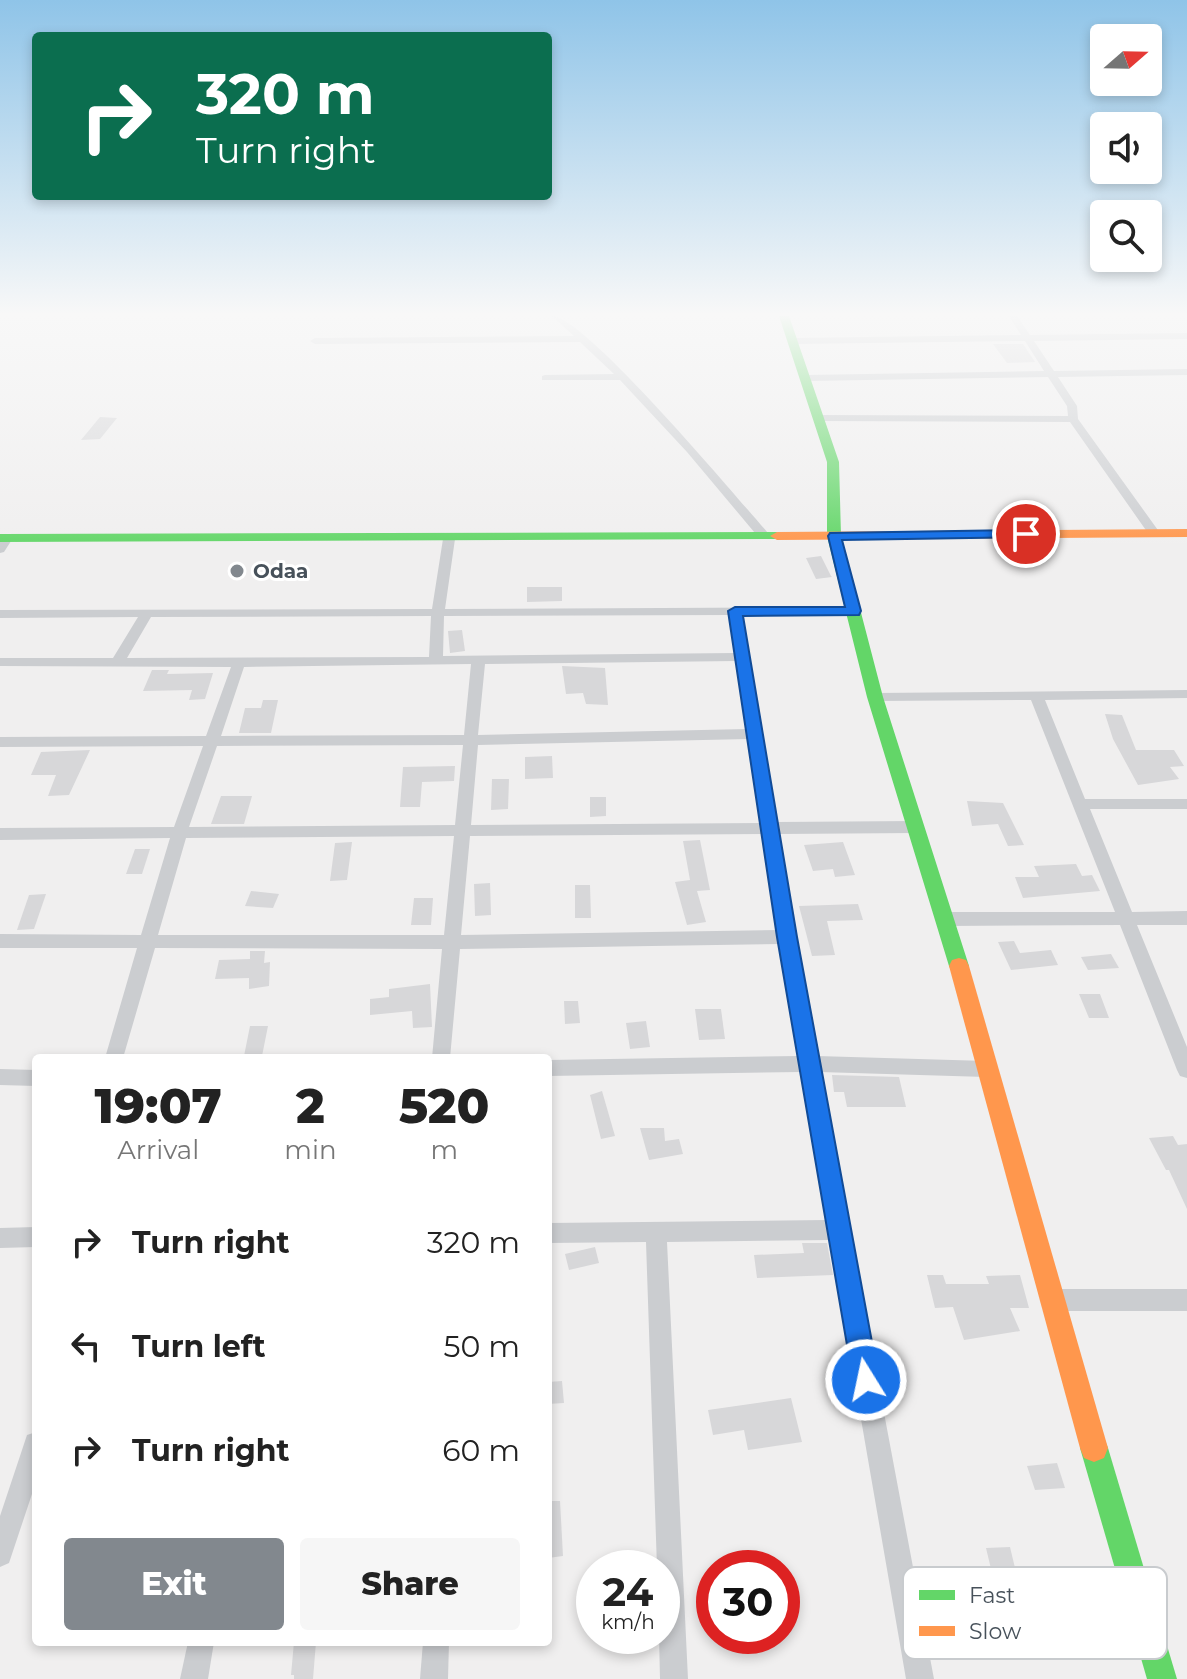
<!DOCTYPE html>
<style>
body{margin:0;font-family:Montserrat,sans-serif;background:#f6f6f6;color:#222;height:100vh;display:flex;flex-direction:column;font-size:30px;white-space:nowrap}
*{box-sizing:border-box;margin:0}
p{font-size:26px;color:#767676}
.icon{flex:none;width:44px;height:44px;fill:none;stroke:currentColor;stroke-width:2;stroke-linecap:round;stroke-linejoin:round}
.map{position:relative;flex:1;overflow:hidden}
.details{position:absolute;left:32px;top:1054px;width:520px;height:592px;display:flex;flex-direction:column;background:#fff;border-radius:8px;box-shadow:0 4px 12px #0003}
.details>*{flex:none}
.hud{position:absolute;left:32px;top:32px;width:520px;height:168px;border-radius:8px;box-shadow:0 4px 12px #0003;background:#0b6e4f;color:#fff;overflow:hidden}
.needle{width:52px;rotate:70deg}
.tools{position:absolute;left:1090px;top:24px;display:grid;gap:16px}
.tools a{display:grid;place-items:center;width:72px;height:72px;border-radius:8px;background:#fff;box-shadow:0 4px 12px #0003;font-size:40px}
.speed{position:absolute;left:576px;top:1550px;display:flex;gap:16px;font-size:40px;font-weight:700;text-align:center}
.speed>*{display:grid;place-content:center;width:104px;height:104px;border-radius:50%;background:#fff;box-shadow:0 4px 12px #0003;line-height:1}
.speed small{font-size:20px;font-weight:400}
.speed .limit{border:12px solid #d22;background:#fff;color:#111}
.pin{position:absolute;display:grid;place-items:center;width:68px;height:68px;color:#fff;margin:-34px;border:4px solid #fff;border-radius:50%;box-shadow:0 2px 8px #0007}
.me{position:absolute;width:88px;margin:-44px;rotate:350deg;stroke-linejoin:round;filter:drop-shadow(0 0 6px #0008)}
.turn{display:flex;align-items:center;gap:28px;height:168px;padding:0 32px;font-size:36px}
.turn .icon{width:104px;height:104px;stroke-width:2.5}
.turn b{display:block;font-size:56px;line-height:68px}
.eta{display:flex;justify-content:space-evenly;align-items:center;height:136px;text-align:center}
.eta b{font-size:48px;font-weight:800;line-height:56px}
.button{display:flex;gap:16px;margin-top:auto;padding:16px 32px}
.button a{flex:1;height:92px;border-radius:8px;background:#82888e;color:#fff;font-size:32px;font-weight:800;line-height:92px;text-align:center}
.button a+a{background:#f6f6f6;color:#222}
ul{padding:0;list-style:none}
li{display:flex;align-items:center;gap:24px;height:104px;padding:0 32px}
li div{flex:1}
li b{display:block;font-size:30px}
li em{font-style:normal}
.map>svg:first-child{display:block}
.building{fill:#d7d7d9}
.lines{fill:none;stroke-linecap:round;stroke-linejoin:round}
.street{fill:#cbcdd0;fill-rule:evenodd}
.fast{fill:#63d668;fill-rule:evenodd}
.slow{fill:#ff974d;fill-rule:evenodd}
.route{fill:#1a73e8;stroke:#114b97;stroke-width:2}
.poi-dot{fill:#82888e;stroke:#fff;stroke-width:3}
.labels{text-anchor:middle;stroke-width:6;stroke-linejoin:round;paint-order:stroke}
.far-poi-label{font-size:20px;font-weight:bold;fill:#47515a;stroke:#fff;text-anchor:start}
.key{fill:#fff;stroke:#c8cbce;stroke-width:2}
.key-label{font-size:22px;fill:#47515a}
</style>
<div class="map">
<svg width="1187" height="1679" viewBox="0 0 1187 1679">
<rect width="100%" height="100%" fill="#f0efef"/>
<g class="building">
<path d="M 993,344 L 1023,344 L 1035,362 L 1007,363 Z"/>
<path d="M 100,417 L 117,418 L 100,439 L 81,440 Z"/>
<path d="M 821,556 L 831,576 L 832,577 L 816,579 L 806,558 Z"/>
<path d="M 527,587 L 562,587 L 562,601 L 527,602 Z"/>
<path d="M 462,630 L 465,651 L 450,653 L 448,631 Z"/>
<path d="M 562,666 L 605,668 L 608,705 L 586,704 L 583,693 L 566,694 Z"/>
<path d="M 152,670 L 169,670 L 167,674 L 213,673 L 205,699 L 189,700 L 192,690 L 143,691 Z"/>
<path d="M 263,700 L 278,700 L 271,733 L 239,733 L 245,708 L 261,708 Z"/>
<path d="M 1105,714 L 1122,715 L 1136,750 L 1174,750 L 1184,766 L 1170,767 L 1179,779 L 1138,785 L 1113,739 Z"/>
<path d="M 90,750 L 69,795 L 48,796 L 56,775 L 31,775 L 41,752 Z"/>
<path d="M 552,756 L 553,778 L 525,779 L 525,757 Z"/>
<path d="M 455,766 L 454,781 L 422,782 L 420,807 L 400,807 L 403,767 Z"/>
<path d="M 492,779 L 509,779 L 508,809 L 491,810 Z"/>
<path d="M 221,796 L 252,796 L 244,824 L 211,824 Z"/>
<path d="M 590,797 L 606,797 L 606,816 L 590,817 Z"/>
<path d="M 967,801 L 1003,803 L 1024,845 L 1008,846 L 998,824 L 972,826 Z"/>
<path d="M 700,840 L 710,890 L 697,891 L 706,922 L 687,925 L 675,882 L 690,880 L 683,841 Z"/>
<path d="M 352,842 L 347,880 L 330,881 L 335,843 Z"/>
<path d="M 843,842 L 855,875 L 835,877 L 833,869 L 813,871 L 804,845 Z"/>
<path d="M 135,849 L 150,849 L 142,874 L 126,874 Z"/>
<path d="M 1076,864 L 1082,876 L 1092,875 L 1100,891 L 1023,898 L 1015,877 L 1039,877 L 1034,866 Z"/>
<path d="M 490,883 L 491,915 L 475,916 L 474,884 Z"/>
<path d="M 575,885 L 590,885 L 591,918 L 575,918 Z"/>
<path d="M 251,891 L 279,894 L 273,908 L 245,906 Z"/>
<path d="M 46,894 L 34,929 L 17,930 L 29,895 Z"/>
<path d="M 414,898 L 433,898 L 431,925 L 411,925 Z"/>
<path d="M 858,904 L 863,920 L 827,921 L 835,955 L 812,956 L 799,906 Z"/>
<path d="M 1014,941 L 1020,953 L 1051,950 L 1058,965 L 1011,970 L 998,942 Z"/>
<path d="M 250,951 L 265,951 L 264,963 L 270,962 L 269,986 L 249,989 L 249,978 L 215,979 L 219,960 L 250,959 Z"/>
<path d="M 1111,954 L 1119,968 L 1088,970 L 1081,957 Z"/>
<path d="M 430,984 L 432,1027 L 413,1028 L 412,1011 L 370,1015 L 370,999 L 389,997 L 389,989 Z"/>
<path d="M 1079,994 L 1100,994 L 1109,1018 L 1089,1018 Z"/>
<path d="M 564,1001 L 578,1001 L 580,1023 L 565,1024 Z"/>
<path d="M 695,1009 L 721,1009 L 725,1039 L 699,1040 Z"/>
<path d="M 646,1021 L 650,1047 L 630,1049 L 626,1023 Z"/>
<path d="M 250,1026 L 268,1026 L 262,1056 L 244,1056 Z"/>
<path d="M 832,1075 L 899,1077 L 906,1107 L 847,1107 L 844,1092 L 834,1092 Z"/>
<path d="M 602,1091 L 615,1136 L 601,1139 L 590,1095 Z"/>
<path d="M 640,1128 L 664,1128 L 665,1141 L 679,1139 L 683,1154 L 649,1160 Z"/>
<path d="M 1173,1136 L 1178,1145 L 1187,1144 L 1187,1209 L 1169,1170 L 1166,1170 L 1149,1138 Z"/>
<path d="M 802,1243 L 827,1243 L 833,1275 L 757,1278 L 754,1255 L 804,1253 Z"/>
<path d="M 595,1247 L 599,1263 L 569,1270 L 565,1254 Z"/>
<path d="M 927,1275 L 943,1275 L 946,1284 L 989,1284 L 986,1276 L 1020,1275 L 1029,1308 L 1010,1308 L 1020,1331 L 964,1340 L 953,1307 L 935,1308 Z"/>
<path d="M 562,1381 L 564,1403 L 548,1404 L 548,1382 Z"/>
<path d="M 791,1398 L 802,1442 L 748,1450 L 744,1430 L 713,1435 L 708,1410 Z"/>
<path d="M 1057,1463 L 1065,1488 L 1035,1490 L 1027,1466 Z"/>
<path d="M 548,1501 L 560,1501 L 563,1556 L 548,1558 Z"/>
<path d="M 1010,1547 L 1021,1593 L 997,1594 L 986,1548 Z"/>
<path d="M 294,1642 L 316,1642 L 313,1679 L 294,1679 L 294,1675 L 291,1675 Z"/>
</g>
<g class="lines">
<g class="street">
<path d="M 552,316 C 585,316 738,499 768,533 L 768,539 L 760,539 L 687,452 L 620,380 L 542,380 L 542,376 L 545,375 L 614,374 L 580,342 L 315,344 L 310,341 L 315,338 L 574,336 Z"/>
<path d="M 1009,316 L 1017,316 L 1030,335 L 1187,333 L 1187,339 L 1034,341 L 1054,371 L 1187,369 L 1187,375 L 1058,377 L 1077,406 L 1078,419 L 1160,533 L 1158,536 L 1150,536 L 1070,422 L 819,421 L 814,418 L 819,415 L 1068,416 L 1067,406 L 1048,377 L 806,381 L 801,378 L 806,375 L 1044,371 L 1025,341 L 793,344 L 788,341 L 793,338 L 1021,335 Z"/>
<path d="M 7,534 L 13,538 L 4,552 L 0,553 L 0,540 Z"/>
<path d="M 449,535 L 455,539 L 445,609 L 854,607 L 860,611 L 854,615 L 742,615 L 777,822 L 916,821 L 924,827 L 916,833 L 779,834 L 817,1056 L 986,1061 L 993,1063 L 996,1069 L 993,1075 L 986,1077 L 820,1072 L 934,1679 L 906,1679 L 830,1240 L 667,1242 L 688,1679 L 660,1679 L 659,1636 L 662,1636 L 662,1568 L 657,1568 L 646,1242 L 548,1243 L 548,1223 L 827,1220 L 801,1072 L 548,1076 L 548,1060 L 798,1056 L 781,944 L 460,949 L 450,1058 L 432,1058 L 442,949 L 155,948 L 123,1058 L 105,1058 L 137,948 L 0,948 L 0,934 L 141,935 L 170,838 L 0,840 L 0,828 L 174,827 L 203,746 L 0,747 L 0,737 L 206,736 L 231,667 L 0,666 L 0,658 L 113,658 L 138,617 L 0,618 L 0,610 L 432,609 L 443,539 ZM 729,615 L 735,653 L 443,656 L 444,616 ZM 431,616 L 429,657 L 127,658 L 151,617 ZM 736,661 L 747,729 L 478,735 L 485,664 ZM 471,664 L 464,735 L 221,736 L 244,667 ZM 749,739 L 762,823 L 471,825 L 478,745 ZM 463,745 L 455,825 L 189,827 L 217,746 ZM 763,834 L 779,930 L 461,935 L 470,836 ZM 454,836 L 444,935 L 158,935 L 186,838 Z"/>
<path d="M 1187,690 L 1187,698 L 1045,700 L 1085,799 L 1187,799 L 1187,809 L 1090,809 L 1132,912 L 1187,911 L 1187,925 L 1137,925 L 1187,1047 L 1187,1078 L 1180,1076 L 1177,1070 L 1120,925 L 946,926 L 940,924 L 937,919 L 940,914 L 946,912 L 1115,912 L 1031,700 L 875,701 L 868,697 L 875,693 Z"/>
<path d="M 0,1069 L 36,1070 L 36,1086 L 0,1085 Z"/>
<path d="M 36,1227 L 36,1247 L 0,1248 L 0,1228 Z"/>
<path d="M 1051,1289 L 1187,1289 L 1187,1311 L 1051,1311 L 1043,1308 L 1040,1300 L 1043,1292 Z"/>
<path d="M 36,1432 L 36,1482 L 9,1563 L 0,1567 L 0,1516 L 27,1435 Z"/>
<path d="M 188,1642 L 214,1642 L 208,1679 L 180,1679 Z"/>
<path d="M 423,1642 L 449,1642 L 448,1679 L 420,1679 Z"/>
</g>
<g class="fast">
<path d="M 779,316 L 789,316 L 839,462 L 841,536 L 883,697 L 969,966 L 966,972 L 959,974 L 952,972 L 949,966 L 867,697 L 827,536 L 827,462 Z"/>
<path d="M 777,532 L 782,533 L 782,539 L 0,542 L 0,534 Z"/>
<path d="M 1094,1434 L 1104,1438 L 1108,1448 L 1177,1679 L 1147,1679 L 1080,1448 L 1084,1438 Z"/>
</g>
<g class="slow">
<path d="M 1187,529 L 1187,537 L 777,540 L 770,536 L 777,532 Z"/>
<path d="M 959,958 L 966,960 L 969,966 L 1108,1448 L 1104,1458 L 1094,1462 L 1084,1458 L 1080,1448 L 949,966 L 952,960 Z"/>
</g>
</g>
<linearGradient id="sky" x2="0" y2="1"><stop stop-color="#8fc4e8"/><stop offset="0.57" stop-color="#f8f8f8"/><stop offset="1" stop-color="#f8f8f8" stop-opacity="0"/></linearGradient>
<rect width="1187" height="551" fill="url(#sky)"/>
<path class="route" d="M 1026,530 L 1033,534 L 1031,537 L 842,540 L 861,611 L 859,615 L 743,616 L 797,937 L 879,1380 L 875,1389 L 866,1393 L 857,1389 L 853,1380 L 777,937 L 728,611 L 735,607 L 845,607 L 828,536 L 830,533 Z"/>
<circle class="poi-dot" cx="237" cy="571" r="8"/>
<g class="labels">
<g class="far-poi-label">
<text x="253" y="578">Odaa</text>
</g>
</g>
<rect x="903" y="1567" width="264" height="92" rx="12" class="key"/>
<rect x="919" y="1590" width="36" height="10" fill="#63d668"/>
<rect x="919" y="1626" width="36" height="10" fill="#ff974d"/>
<g class="key-label">
<text x="969" y="1603">Fast</text>
<text x="969" y="1639">Slow</text>
</g>
</svg>
<div class="tools">
<a><svg class="needle" viewBox="-14 -14 28 28"><path d="M0-13l5 13h-10z" fill="#e53935"/><path d="M0 13l5-13h-10z" fill="#767676"/></svg></a>
<a><svg class="icon" aria-label="sound" viewBox="0 0 24 24"><path d="M4 9h4l5-4v14l-5-4H4zM17 9q2 3 0 6"/></svg></a>
<a><svg class="icon" aria-label="search" viewBox="0 0 24 24"><circle cx="10" cy="10" r="6"/><path d="M15 15l6 6"/></svg></a>
</div>
<div class="speed"><div>24<small>km/h</small></div><div class="limit">30</div></div>
<div class="pin" style="left:1026px;top:534px;background:#d93025"><svg class="icon" aria-label="arrive" viewBox="0 0 24 24"><path d="M6 21V4h12l-3 4 3 4H6"/></svg></div>
<svg class="me" style="left:866px;top:1380px" viewBox="-20 -20 40 40"><circle r="17" fill="#1a73e8" stroke="#fff" stroke-width="3"/><path d="M0-11L8 9 0 5-8 9z" fill="#fff"/></svg>
<div class="hud">
<div class="turn"><svg class="icon" aria-label="right" viewBox="0 0 24 24"><path d="M7 20v-9h11M14 6l5 5-5 5"/></svg><div><b>320 m</b>Turn right</div></div>
</div>
<section class="details">
<div class="eta">
<div><b>19:07</b><p>Arrival</p></div>
<div><b>2</b><p>min</p></div>
<div><b>520</b><p>m</p></div>
</div>
<ul>
<li><svg class="icon" aria-label="right" viewBox="0 0 24 24"><path d="M7 20v-9h11M14 6l5 5-5 5"/></svg><div><b>Turn right</b></div><em>320 m</em></li>
<li><svg class="icon" aria-label="left" viewBox="0 0 24 24"><path d="M17 20v-9H6M10 6l-5 5 5 5"/></svg><div><b>Turn left</b></div><em>50 m</em></li>
<li><svg class="icon" aria-label="right" viewBox="0 0 24 24"><path d="M7 20v-9h11M14 6l5 5-5 5"/></svg><div><b>Turn right</b></div><em>60 m</em></li>
</ul>
<div class="button"><a>Exit</a><a>Share</a></div>
</section>
</div>
